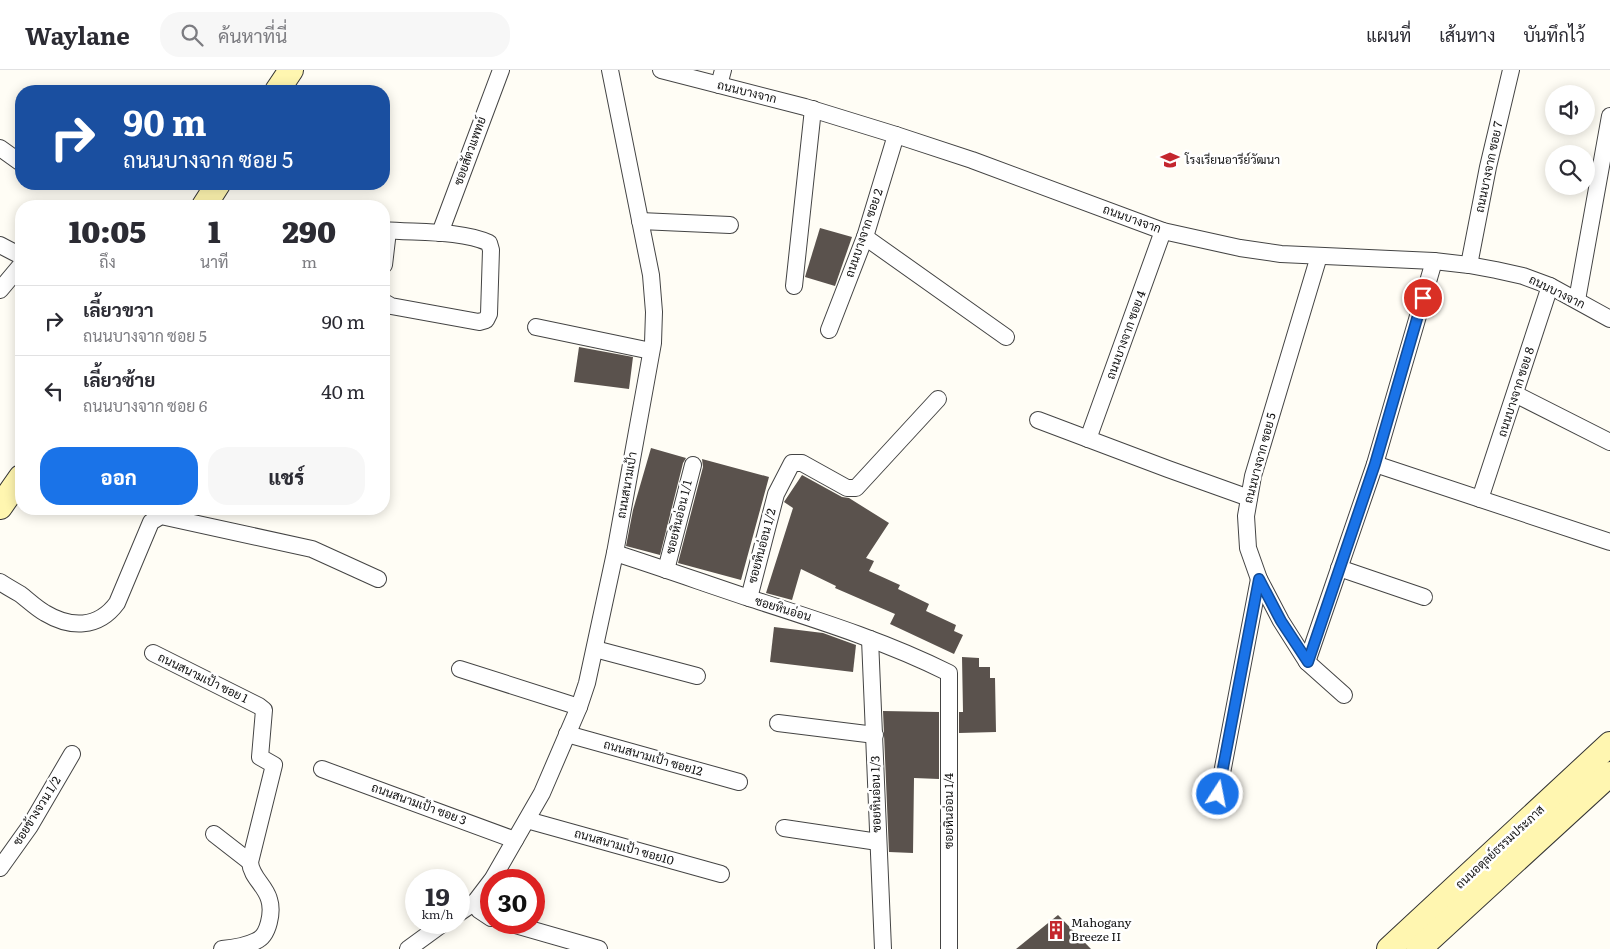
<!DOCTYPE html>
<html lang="th">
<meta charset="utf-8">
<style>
body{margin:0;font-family:Literata,Sarabun,serif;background:#f7f7f7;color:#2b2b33;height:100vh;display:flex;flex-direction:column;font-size:19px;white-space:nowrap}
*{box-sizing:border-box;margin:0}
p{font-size:16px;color:#7c7c81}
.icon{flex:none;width:28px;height:28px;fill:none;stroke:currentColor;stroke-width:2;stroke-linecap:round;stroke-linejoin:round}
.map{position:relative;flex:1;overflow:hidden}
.details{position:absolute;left:15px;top:130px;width:375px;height:315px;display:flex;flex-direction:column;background:#fff;border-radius:20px;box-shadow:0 2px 12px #0003}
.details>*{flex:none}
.guide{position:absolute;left:15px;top:15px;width:375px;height:105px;border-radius:20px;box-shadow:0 2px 12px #0003;background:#1a4fa0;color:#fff;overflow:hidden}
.controls{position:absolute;left:1545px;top:15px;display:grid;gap:10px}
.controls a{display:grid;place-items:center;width:50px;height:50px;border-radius:50%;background:#fff;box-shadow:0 2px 12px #0003;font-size:25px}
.speed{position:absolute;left:405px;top:799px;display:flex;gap:10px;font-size:25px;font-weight:700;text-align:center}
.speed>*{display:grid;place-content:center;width:65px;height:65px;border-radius:50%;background:#fff;box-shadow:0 2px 12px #0003;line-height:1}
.speed small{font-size:12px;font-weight:400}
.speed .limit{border:8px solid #d22;background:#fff;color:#111}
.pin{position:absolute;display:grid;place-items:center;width:42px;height:42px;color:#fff;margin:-21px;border:2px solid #fff;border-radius:50%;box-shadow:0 1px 5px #0007}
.me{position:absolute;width:55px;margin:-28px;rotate:11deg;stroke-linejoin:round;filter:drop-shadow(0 0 4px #0008)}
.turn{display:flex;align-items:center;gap:18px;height:105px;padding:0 25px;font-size:22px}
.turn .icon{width:65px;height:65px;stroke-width:2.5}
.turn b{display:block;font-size:35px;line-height:42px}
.eta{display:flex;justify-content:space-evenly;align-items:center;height:85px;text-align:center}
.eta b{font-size:30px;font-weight:800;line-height:35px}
.primary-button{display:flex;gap:10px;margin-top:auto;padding:10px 25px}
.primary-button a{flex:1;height:58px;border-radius:20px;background:#1a73e8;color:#fff;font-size:20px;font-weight:800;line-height:58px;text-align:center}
.primary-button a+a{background:#f7f7f7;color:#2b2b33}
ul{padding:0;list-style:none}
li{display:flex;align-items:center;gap:15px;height:70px;padding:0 25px;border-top:1px solid #e1e1e2}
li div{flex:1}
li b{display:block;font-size:19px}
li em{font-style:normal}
header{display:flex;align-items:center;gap:30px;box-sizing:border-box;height:70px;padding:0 25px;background:#fff;border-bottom:1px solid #e1e1e2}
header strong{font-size:24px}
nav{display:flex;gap:28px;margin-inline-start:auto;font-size:18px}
.search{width:350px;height:45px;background:#f7f7f7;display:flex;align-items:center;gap:12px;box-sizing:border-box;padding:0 18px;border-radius:20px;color:#7c7c81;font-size:19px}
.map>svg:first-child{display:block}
.building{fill:#5a524d}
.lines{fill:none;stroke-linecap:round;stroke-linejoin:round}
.street-casing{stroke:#444;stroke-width:18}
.secondary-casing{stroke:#333;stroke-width:26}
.street{stroke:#fff;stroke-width:16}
.secondary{stroke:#fff6b0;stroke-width:24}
.route-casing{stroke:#114b97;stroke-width:12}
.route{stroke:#1a73e8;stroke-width:9}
.labels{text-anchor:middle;stroke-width:5;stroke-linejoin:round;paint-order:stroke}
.street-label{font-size:12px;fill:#111;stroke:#fff}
.poi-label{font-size:12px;fill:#111;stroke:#fff;text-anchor:start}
</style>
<header>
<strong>Waylane</strong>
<div class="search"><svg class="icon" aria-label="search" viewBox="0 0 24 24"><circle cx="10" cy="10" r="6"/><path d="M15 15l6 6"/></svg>ค้นหาที่นี่</div>
<nav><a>แผนที่</a><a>เส้นทาง</a><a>บันทึกไว้</a></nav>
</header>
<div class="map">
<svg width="1610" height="879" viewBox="0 0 1610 879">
<rect width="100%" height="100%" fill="#fffdf5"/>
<g class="building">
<path d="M 820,158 L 852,167 L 835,216 L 805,207 Z"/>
<path d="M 579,277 L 633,287 L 629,319 L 574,312 Z"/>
<path d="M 651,378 L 686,388 L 683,393 L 660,485 L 626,476 L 633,440 Z"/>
<path d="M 702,389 L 769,407 L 741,510 L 678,493 L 703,397 Z"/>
<path d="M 802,405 L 842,427 L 849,428 L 889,453 L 866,488 L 874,491 L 869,501 L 900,515 L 898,519 L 929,534 L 926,541 L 956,555 L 954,561 L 963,565 L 954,584 L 890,554 L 895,544 L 835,518 L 836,516 L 801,499 L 792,530 L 766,523 L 793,438 L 784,432 Z"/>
<path d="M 774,557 L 823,563 L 856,575 L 853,602 L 770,592 Z"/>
<path d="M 962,587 L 979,588 L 979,597 L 990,597 L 990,608 L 995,608 L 996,662 L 959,663 L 959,642 L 963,642 Z"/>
<path d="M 883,641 L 939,642 L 939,709 L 914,708 L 913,783 L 889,782 Z"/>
<path d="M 1058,845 L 1091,879 L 1016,879 Z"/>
</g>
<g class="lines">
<g class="street-casing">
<g id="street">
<path d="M 661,0 L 805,37 L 896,65 L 972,90 L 1163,161 L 1240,178 L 1281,184 L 1434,191 L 1469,195 L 1496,200 L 1523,206 L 1550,216 L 1610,249"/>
<path d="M 719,15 L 723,0"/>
<path d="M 0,78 L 21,93"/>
<path d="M 640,151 L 730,155"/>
<path d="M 384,160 C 415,163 461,160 489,173 L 491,180 L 489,244 L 486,250 L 479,252 L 391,236 L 384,232"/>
<path d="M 440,163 L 501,0"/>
<path d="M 865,167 L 1006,267"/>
<path d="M 0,175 L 21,186"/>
<path d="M 1319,186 L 1253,406 L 1246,446 L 1248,478 L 1259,509 L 1281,551 L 1307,592 L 1344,625"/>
<path d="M 384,195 L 388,161"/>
<path d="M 1469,195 L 1488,97 L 1511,0"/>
<path d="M 794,216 L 813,39"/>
<path d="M 0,220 L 21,195"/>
<path d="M 1577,230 L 1610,46"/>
<path d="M 536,257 L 651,281"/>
<path d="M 829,260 L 865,167 L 896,65"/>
<path d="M 1515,324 L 1610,372"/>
<path d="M 1038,350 L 1168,399 L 1249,428"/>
<path d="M 1088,369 L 1163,161"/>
<path d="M 1375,394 L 1610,472"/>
<path d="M 1480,429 L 1550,216"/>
<path d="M 615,483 C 659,497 704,513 749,528 C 817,550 885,571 949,603 L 949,879"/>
<path d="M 1339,498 L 1424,527"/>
<path d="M 666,500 L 693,395"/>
<path d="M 0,512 C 6,516 13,520 20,524 C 28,530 36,538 45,543 C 70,558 98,559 117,533 L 151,452 L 161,446 L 312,479 L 378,509"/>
<path d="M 749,528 L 776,424 L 792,393 L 802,393 L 847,418 L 856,418 L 938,329"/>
<path d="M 870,569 L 883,879"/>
<path d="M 595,579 L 697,606"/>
<path d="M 153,583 L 259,636 L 264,640 L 260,687 L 274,695 L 250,792 C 251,807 265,815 269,829 C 273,841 269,866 256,871 C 246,876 233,878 222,879"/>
<path d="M 1307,592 L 1375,394 L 1434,191"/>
<path d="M 460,599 L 579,637"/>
<path d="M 778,653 L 875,665"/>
<path d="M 567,664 L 739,712"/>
<path d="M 322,699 L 515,770"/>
<path d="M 1218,724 L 1259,509"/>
<path d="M 527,750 L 721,804"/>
<path d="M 784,758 L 878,772"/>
<path d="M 214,764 L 250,792"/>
<path d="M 0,798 L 30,756 L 72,684"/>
<path d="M 492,810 L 542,723 L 579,637 L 587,613 L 615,483 L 653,273 L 654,242 L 651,205 L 610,0"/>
<path d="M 475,832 L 479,840 L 491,848"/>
<path d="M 459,843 L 475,832 L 491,811"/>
<path d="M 505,852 L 599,879"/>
<path d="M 408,879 L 445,852"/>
</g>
</g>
<g class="secondary-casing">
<g id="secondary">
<path d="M 277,21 L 291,0"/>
<path d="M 204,136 L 218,114"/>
<path d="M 0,437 L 21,407"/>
<path d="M 1389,879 L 1610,674"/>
<path d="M 1419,879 L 1610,704"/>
</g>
</g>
<use href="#street" class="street"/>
<use href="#secondary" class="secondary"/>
</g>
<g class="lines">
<g class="route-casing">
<path id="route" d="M 1218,724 L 1259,509 L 1281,551 L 1308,592 L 1375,394 L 1423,228"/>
</g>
<use href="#route" class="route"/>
</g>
<defs>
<g id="school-bare" transform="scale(1.5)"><path d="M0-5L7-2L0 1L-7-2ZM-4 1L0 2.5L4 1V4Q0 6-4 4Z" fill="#c4262e" stroke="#fff" stroke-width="2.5" paint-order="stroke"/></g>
<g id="building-bare" transform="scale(1.5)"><path d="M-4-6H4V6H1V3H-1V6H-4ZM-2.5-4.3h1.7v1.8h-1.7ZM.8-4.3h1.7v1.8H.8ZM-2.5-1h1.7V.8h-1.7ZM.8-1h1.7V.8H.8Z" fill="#c4262e" stroke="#fff" stroke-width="2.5" paint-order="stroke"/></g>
</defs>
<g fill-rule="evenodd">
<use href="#school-bare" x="1170" y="90"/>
<use href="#building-bare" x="1056" y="860"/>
</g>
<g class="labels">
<g class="street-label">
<text transform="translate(747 22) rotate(14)" y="4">ถนนบางจาก</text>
<text transform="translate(470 81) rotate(-70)" y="4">ซอยสัตวแพทย์</text>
<text transform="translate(1489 97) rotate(-78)" y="4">ถนนบางจาก ซอย 7</text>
<text transform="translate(1132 149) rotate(20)" y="4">ถนนบางจาก</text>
<text transform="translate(864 163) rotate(-71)" y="4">ถนนบางจาก ซอย 2</text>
<text transform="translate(1557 222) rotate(26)" y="4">ถนนบางจาก</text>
<text transform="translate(1126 265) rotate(-70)" y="4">ถนนบางจาก ซอย 4</text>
<text transform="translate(1516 322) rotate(-72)" y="4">ถนนบางจาก ซอย 8</text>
<text transform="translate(1260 388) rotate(-75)" y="4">ถนนบางจาก ซอย 5</text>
<text transform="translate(627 415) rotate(-80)" y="4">ถนนสนามเป้า</text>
<text transform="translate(679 447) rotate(-76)" y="4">ซอยหินอ่อน 1/1</text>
<text transform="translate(762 476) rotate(-75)" y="4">ซอยหินอ่อน 1/2</text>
<text transform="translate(783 539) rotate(17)" y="4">ซอยหินอ่อน</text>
<text transform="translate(203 608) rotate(26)" y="4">ถนนสนามเป้า ซอย 1</text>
<text transform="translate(653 688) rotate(16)" y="4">ถนนสนามเป้า ซอย12</text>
<text transform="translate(876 724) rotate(-91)" y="4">ซอยหินอ่อน 1/3</text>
<text transform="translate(419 734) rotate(20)" y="4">ถนนสนามเป้า ซอย 3</text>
<text transform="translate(37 741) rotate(-58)" y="4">ซอยข้างจวน 1/2</text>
<text transform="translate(949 741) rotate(-90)" y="4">ซอยหินอ่อน 1/4</text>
<text transform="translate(624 777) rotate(16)" y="4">ถนนสนามเป้า ซอย10</text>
<text transform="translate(1500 777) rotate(-43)" y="4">ถนนอดุลย์ธรรมประภาส</text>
</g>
<g class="poi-label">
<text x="1185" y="94">โรงเรียนอารีย์วัฒนา</text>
<text x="1071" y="857">Mahogany<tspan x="1071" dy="14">Breeze II</tspan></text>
</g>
</g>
</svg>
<div class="controls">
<a><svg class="icon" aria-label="sound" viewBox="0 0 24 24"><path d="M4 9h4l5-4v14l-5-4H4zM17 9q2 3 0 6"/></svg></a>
<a><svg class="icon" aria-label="search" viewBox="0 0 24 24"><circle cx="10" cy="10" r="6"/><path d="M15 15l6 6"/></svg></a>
</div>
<div class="speed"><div>19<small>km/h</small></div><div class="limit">30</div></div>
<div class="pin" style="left:1423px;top:228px;background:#d93025"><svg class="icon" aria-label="arrive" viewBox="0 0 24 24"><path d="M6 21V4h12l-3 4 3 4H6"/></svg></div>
<svg class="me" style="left:1218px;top:724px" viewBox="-20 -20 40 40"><circle r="17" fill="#1a73e8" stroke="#fff" stroke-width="3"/><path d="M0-11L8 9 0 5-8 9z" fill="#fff"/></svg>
<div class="guide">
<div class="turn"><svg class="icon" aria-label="right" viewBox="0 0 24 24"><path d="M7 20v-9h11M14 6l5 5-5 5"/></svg><div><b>90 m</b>ถนนบางจาก ซอย 5</div></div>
</div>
<section class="details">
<div class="eta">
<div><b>10:05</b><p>ถึง</p></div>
<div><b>1</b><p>นาที</p></div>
<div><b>290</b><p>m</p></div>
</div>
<ul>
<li><svg class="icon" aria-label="right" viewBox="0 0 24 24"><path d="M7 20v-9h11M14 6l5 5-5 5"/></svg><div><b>เลี้ยวขวา</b><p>ถนนบางจาก ซอย 5</p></div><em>90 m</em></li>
<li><svg class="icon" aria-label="left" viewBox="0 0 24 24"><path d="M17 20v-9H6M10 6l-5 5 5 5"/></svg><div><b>เลี้ยวซ้าย</b><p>ถนนบางจาก ซอย 6</p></div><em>40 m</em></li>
</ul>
<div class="primary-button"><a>ออก</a><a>แชร์</a></div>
</section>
</div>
